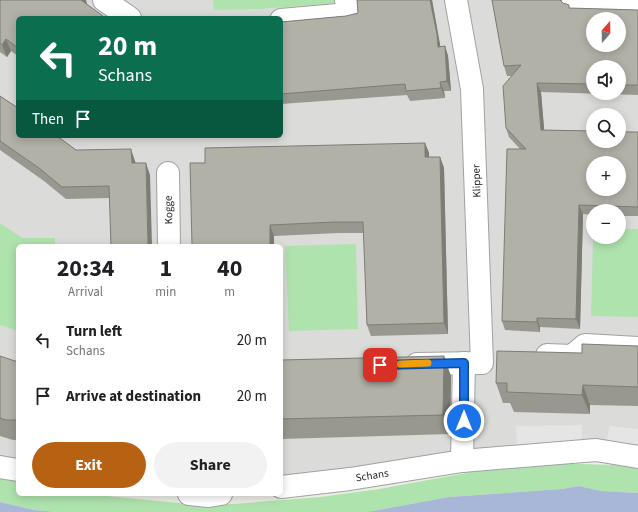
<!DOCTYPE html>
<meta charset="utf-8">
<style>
body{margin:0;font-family:"Source Sans 3",sans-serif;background:#f2f2f2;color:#202124;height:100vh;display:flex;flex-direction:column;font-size:15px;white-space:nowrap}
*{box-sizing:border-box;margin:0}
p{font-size:13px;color:#757577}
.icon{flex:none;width:22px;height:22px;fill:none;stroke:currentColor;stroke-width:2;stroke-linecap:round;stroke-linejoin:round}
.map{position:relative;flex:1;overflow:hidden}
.sheet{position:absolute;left:16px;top:244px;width:267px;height:252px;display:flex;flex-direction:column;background:#fff;border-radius:6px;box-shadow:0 2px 10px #0003}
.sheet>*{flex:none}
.top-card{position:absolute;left:16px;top:16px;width:267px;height:122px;border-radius:6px;box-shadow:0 2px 10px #0003;background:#0b6e4f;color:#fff;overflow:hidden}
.needle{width:26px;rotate:20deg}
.tools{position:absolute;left:586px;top:12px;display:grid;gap:8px}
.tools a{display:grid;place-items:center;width:40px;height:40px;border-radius:50%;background:#fff;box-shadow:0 2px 10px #0003;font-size:20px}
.pin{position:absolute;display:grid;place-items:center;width:34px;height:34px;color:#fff;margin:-17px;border-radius:8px;box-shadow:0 2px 6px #0006}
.me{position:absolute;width:44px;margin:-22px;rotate:0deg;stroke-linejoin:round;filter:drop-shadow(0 0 3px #0008)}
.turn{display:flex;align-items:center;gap:14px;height:84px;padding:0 16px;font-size:18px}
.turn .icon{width:52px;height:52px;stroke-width:2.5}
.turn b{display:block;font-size:28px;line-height:34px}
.then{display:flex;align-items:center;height:38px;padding:0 16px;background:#0003;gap:8px;font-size:15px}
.eta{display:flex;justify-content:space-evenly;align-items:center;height:68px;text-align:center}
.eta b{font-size:24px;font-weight:700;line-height:28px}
.cta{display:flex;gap:8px;margin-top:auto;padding:8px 16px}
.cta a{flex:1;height:46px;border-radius:24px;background:#b76113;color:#fff;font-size:16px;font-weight:700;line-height:46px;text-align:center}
.cta a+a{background:#f2f2f2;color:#202124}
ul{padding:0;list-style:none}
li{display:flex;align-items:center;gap:12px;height:56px;padding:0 16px}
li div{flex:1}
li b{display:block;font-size:15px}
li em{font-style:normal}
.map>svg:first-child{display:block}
.residential{fill:#dbdbda;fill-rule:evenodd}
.grass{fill:#afe3ae}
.parking{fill:#e5e5e5}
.water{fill:#a8b6d7}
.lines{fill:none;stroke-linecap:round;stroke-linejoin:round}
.minor-casing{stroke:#a1a1a1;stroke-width:24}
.minor{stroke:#fff;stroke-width:22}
.wall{fill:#999890;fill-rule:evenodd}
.shaded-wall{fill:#7d7c75}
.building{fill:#b2b1a7;stroke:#7d7c75;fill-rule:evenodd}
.route-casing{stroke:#114b97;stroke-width:10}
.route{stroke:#1a73e8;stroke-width:7}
.slow{stroke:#f59e0b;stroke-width:7}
.labels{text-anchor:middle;stroke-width:3.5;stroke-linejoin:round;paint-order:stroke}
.street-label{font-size:11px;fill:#1d1d1d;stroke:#fff}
</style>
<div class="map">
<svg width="638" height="512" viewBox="0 0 638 512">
<rect width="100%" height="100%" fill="#ecede4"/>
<path class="residential" d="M 0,0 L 638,0 L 638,457 L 281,487 L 281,246 L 18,246 L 18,468 L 0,464 ZM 18,18 L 281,18 L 281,136 L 18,136 ZM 593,19 L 619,19 L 619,45 L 593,45 ZM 593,67 L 619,67 L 619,93 L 593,93 ZM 593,115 L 619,115 L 619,141 L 593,141 ZM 593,163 L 619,163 L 619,189 L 593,189 ZM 593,211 L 619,211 L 619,237 L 593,237 Z"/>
<g class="grass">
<path d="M 213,0 L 337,0 L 337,3 L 260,9 L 214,10 Z"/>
<path d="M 0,223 L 22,238 L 55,238 L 55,246 L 18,246 L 18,331 L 0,325 Z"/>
<path d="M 619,229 L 638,229 L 638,317 L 591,316 L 593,237 L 619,237 Z"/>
<path d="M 356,244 L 358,329 L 289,331 L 285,246 Z"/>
<path d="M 548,463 L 613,465 L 638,467 L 638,493 L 601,491 L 579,486 L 562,489 L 449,497 L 367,512 L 57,512 L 34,510 L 0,502 L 0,476 L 18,480 L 18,494 L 87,494 L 178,503 L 234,504 L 320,497 L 379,489 L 499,467 Z"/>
</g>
<g class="parking">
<path d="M 582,425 L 582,444 L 517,445 L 516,426 Z"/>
<path d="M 610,426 L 638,429 L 638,449 L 606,444 Z"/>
</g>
<g class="water">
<path d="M 579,486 L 601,491 L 638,493 L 638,512 L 367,512 L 449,497 L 562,489 Z"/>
<path d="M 0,502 L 34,510 L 57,512 L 0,512 Z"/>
</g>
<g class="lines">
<g class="minor-casing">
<g id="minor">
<path d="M 104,0 L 130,18"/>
<path d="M 573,2 L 638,4"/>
<path d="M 281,20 L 349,14 L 346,0"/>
<path d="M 168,173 L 169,246"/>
<path d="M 547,355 L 572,356 L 585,345 L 638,348"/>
<path d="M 417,364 L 482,363 L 472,89 L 456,0"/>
<path d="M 462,461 L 464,363"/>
<path d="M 0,467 L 18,470"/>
<path d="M 281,487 L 350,479 L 462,461 L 596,450 L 638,457"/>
<path d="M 189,494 L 209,496 L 221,494"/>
</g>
</g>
<use href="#minor" class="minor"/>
</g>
<g class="wall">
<path d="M 0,0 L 86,0 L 87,5 L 18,18 L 18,56 L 11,51 L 7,57 L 0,52 Z"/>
<path d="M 357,0 L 432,0 L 440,46 L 445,46 L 448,56 L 451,91 L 444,91 L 445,98 L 410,101 L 407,95 L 281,104 L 281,22 L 346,16 L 358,13 Z"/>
<path d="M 492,0 L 561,0 L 561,1 L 563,3 L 570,8 L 638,10 L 638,95 L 541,92 L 544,130 L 638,132 L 638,216 L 619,216 L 619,211 L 593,211 L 593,215 L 583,214 L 580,329 L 540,327 L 540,332 L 505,330 L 502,321 L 520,149 L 509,137 L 506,128 L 512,76 L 507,76 L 504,66 ZM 593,67 L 619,67 L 619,93 L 593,93 Z"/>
<path d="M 0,96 L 76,150 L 135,161 L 136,163 L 150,175 L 110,198 L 66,199 L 44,181 L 0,150 Z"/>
<path d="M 425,143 L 429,153 L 429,157 L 440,157 L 444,168 L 448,334 L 371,336 L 367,325 L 364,233 L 339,233 L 274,236 L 274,246 L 192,246 L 205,163 Z"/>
<path d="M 638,346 L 638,406 L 590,405 L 590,414 L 514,412 L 510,403 L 503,403 L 496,383 L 582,353 Z"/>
<path d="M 0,356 L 15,361 L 18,361 L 18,440 L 13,440 L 0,436 Z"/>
<path d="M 281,360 L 451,376 L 450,434 L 281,439 Z"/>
</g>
<g class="shaded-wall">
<path d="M 80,0 L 86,0 L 87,5 Z"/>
<path d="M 430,0 L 432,0 L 440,44 L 441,56 L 438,47 Z"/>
<path d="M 6,39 L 11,51 L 7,57 L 2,45 Z"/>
<path d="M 445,46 L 448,56 L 451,91 L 447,81 Z"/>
<path d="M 440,82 L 444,91 L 445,98 L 441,88 Z"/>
<path d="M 537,83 L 541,92 L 545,139 L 541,130 Z"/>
<path d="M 425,143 L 429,153 L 429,168 L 425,157 Z"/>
<path d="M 131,149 L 135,161 L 136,176 L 132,163 Z"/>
<path d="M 440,157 L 444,168 L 448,334 L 444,323 Z"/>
<path d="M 146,163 L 150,175 L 152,246 L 148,246 Z"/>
<path d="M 579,205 L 583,214 L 580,329 L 576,319 Z"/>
<path d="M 270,225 L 274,236 L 274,246 L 270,246 Z"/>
<path d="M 537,318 L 540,327 L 540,332 L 537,322 Z"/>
<path d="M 444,356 L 451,376 L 450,434 L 443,415 Z"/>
<path d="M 583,385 L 590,405 L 590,414 L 582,395 Z"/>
</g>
<g class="building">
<path d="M 0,0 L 81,0 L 103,16 L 102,18 L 18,18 L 18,48 L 6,39 L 2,45 L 0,43 Z"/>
<path d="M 357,0 L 430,0 L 437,34 L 438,47 L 445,46 L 447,81 L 440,82 L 441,88 L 406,91 L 405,84 L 281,94 L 281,22 L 346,16 L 358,13 Z"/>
<path d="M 492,0 L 560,0 L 563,3 L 569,5 L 569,8 L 638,10 L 638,85 L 619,85 L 619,67 L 593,67 L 593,84 L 537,83 L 541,130 L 593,131 L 593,141 L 619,141 L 619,132 L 638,132 L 638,207 L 579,205 L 576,319 L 537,318 L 537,322 L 502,321 L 507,149 L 526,149 L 506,128 L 503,86 L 521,65 L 504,66 ZM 593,19 L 619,19 L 619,45 L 593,45 ZM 593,163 L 619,163 L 619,189 L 593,189 Z"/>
<path d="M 0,96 L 18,108 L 18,136 L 57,136 L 76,150 L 131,149 L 132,163 L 146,163 L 148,246 L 111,246 L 109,186 L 62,187 L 39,168 L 0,141 Z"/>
<path d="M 425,143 L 425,157 L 440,157 L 444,323 L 367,325 L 363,222 L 335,222 L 270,225 L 270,246 L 192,246 L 190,163 L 205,163 L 205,148 Z"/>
<path d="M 582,344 L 638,346 L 638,387 L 583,385 L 582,395 L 507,392 L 507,383 L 496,383 L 497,351 L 582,353 Z"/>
<path d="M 0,356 L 15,361 L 18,361 L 18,420 L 6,420 L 0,418 Z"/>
<path d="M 444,356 L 443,415 L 281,419 L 281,360 Z"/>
</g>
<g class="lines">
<g class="route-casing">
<path id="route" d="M 380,365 L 464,363 L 464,421"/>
</g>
<use href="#route" class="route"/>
<path class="slow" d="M 400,364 L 428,363"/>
</g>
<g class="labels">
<g class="street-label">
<text transform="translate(476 181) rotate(-92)" y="4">Klipper</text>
<text transform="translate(168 210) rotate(-91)" y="4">Kogge</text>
<text transform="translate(372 475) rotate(-9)" y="4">Schans</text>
</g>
</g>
</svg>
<div class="tools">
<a><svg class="needle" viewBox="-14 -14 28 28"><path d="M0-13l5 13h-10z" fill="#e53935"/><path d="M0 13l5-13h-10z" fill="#757577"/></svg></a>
<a><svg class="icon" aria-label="sound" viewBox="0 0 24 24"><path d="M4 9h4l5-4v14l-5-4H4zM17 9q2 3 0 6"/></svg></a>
<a><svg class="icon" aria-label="search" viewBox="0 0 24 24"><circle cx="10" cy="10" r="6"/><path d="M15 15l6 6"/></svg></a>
<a>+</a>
<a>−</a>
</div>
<div class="pin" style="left:380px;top:365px;background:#d93025"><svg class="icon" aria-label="arrive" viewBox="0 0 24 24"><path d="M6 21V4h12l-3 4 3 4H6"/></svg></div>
<svg class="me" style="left:464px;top:421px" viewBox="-20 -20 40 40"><circle r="17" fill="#1a73e8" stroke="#fff" stroke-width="3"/><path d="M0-11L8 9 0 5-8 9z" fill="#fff"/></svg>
<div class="top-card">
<div class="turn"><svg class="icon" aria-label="left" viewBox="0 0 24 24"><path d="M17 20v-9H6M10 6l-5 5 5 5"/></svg><div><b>20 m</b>Schans</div></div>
<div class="then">Then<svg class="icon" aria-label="arrive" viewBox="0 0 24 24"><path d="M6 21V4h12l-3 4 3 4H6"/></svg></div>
</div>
<section class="sheet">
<div class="eta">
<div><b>20:34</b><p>Arrival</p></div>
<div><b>1</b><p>min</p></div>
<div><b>40</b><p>m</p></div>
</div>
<ul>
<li><svg class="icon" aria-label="left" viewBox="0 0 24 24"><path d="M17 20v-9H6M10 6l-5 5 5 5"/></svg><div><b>Turn left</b><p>Schans</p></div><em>20 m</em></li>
<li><svg class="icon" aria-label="arrive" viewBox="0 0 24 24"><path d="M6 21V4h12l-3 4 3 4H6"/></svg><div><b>Arrive at destination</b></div><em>20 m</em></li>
</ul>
<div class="cta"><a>Exit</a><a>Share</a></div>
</section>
</div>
